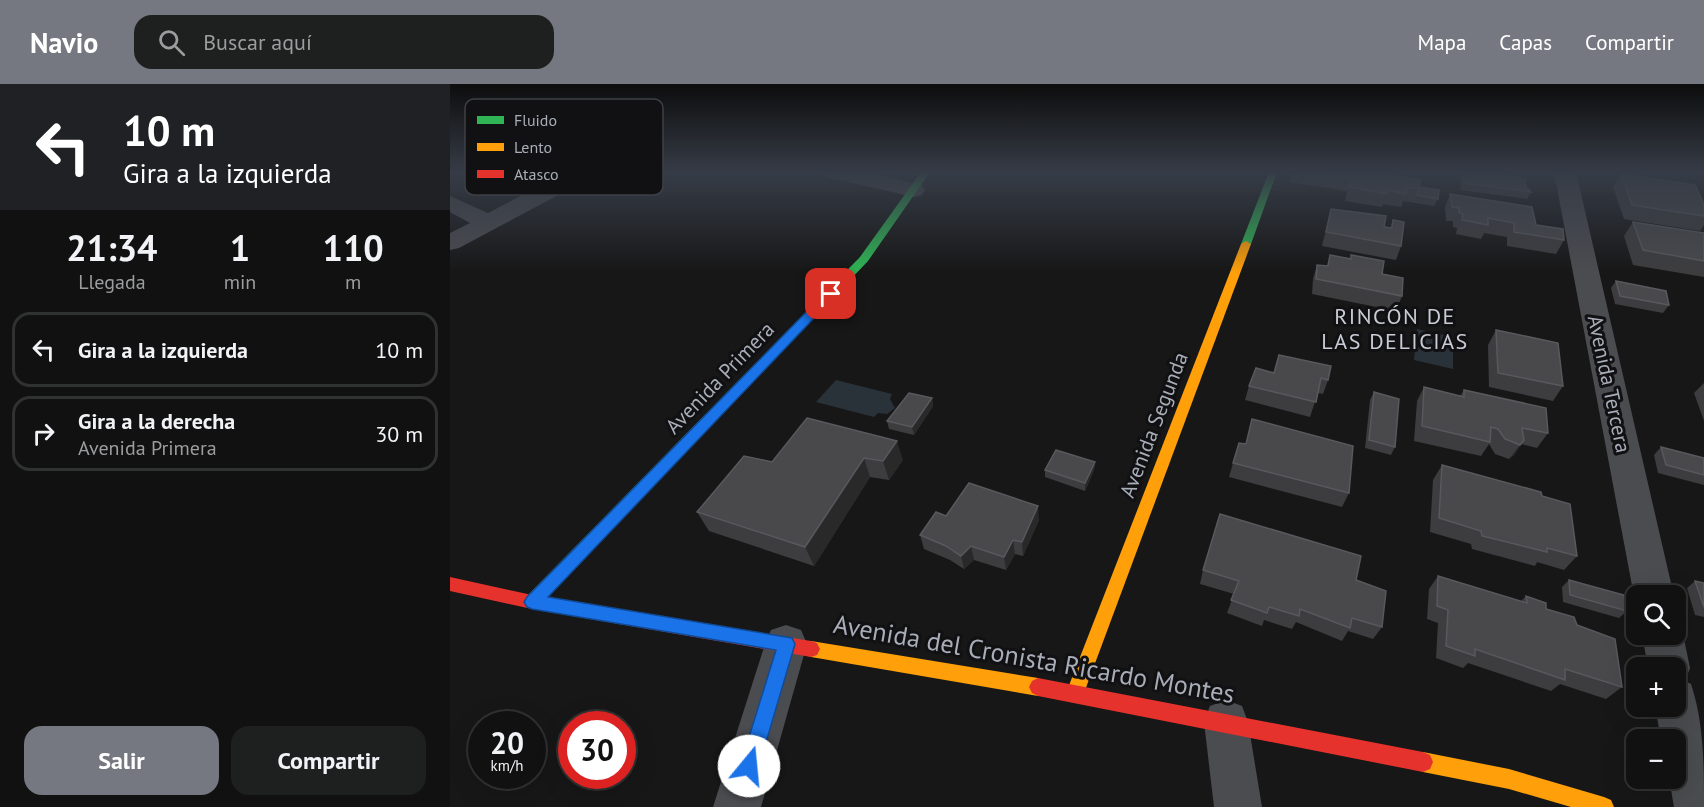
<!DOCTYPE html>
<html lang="es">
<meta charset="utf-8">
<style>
body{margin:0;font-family:"PT Sans",sans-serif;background:#1e1f1f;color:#f1f3f6;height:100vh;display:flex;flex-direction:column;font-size:22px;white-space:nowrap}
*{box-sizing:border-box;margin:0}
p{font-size:20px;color:#9c9d9f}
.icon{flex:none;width:33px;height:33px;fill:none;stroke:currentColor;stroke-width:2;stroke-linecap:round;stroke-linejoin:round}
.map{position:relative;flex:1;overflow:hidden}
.panel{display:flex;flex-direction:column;background:#111;width:450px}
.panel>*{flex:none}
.banner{background:#202124;color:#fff;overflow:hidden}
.buttons{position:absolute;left:1176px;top:501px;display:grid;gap:12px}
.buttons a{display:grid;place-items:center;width:60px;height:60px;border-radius:12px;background:#111;box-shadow:0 6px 24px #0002,0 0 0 2px #303131;font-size:30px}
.speed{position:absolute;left:18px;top:627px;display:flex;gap:12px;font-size:30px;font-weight:700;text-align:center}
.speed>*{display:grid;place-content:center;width:78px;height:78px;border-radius:50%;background:#111;box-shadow:0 6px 24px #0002,0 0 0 2px #303131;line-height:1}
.speed small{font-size:15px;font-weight:400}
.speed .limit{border:9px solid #d22;background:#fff;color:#111}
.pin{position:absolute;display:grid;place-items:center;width:51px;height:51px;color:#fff;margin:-26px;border-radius:12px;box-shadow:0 3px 9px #0006}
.me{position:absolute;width:66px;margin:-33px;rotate:17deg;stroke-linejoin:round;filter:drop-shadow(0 0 4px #0008)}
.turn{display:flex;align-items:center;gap:21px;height:126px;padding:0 24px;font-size:27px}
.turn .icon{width:78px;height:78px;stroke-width:2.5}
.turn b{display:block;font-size:42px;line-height:51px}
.eta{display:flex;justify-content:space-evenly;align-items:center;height:102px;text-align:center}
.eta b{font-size:36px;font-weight:600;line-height:42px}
.cta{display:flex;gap:12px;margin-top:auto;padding:12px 24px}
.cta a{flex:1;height:69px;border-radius:18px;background:#757880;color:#fff;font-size:24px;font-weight:600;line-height:69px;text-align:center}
.cta a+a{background:#1e1f1f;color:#f1f3f6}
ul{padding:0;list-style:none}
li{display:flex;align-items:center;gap:18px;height:75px;margin:0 12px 9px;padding:0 12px;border:3px solid #303131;border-radius:18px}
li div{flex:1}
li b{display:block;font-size:22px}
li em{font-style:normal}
header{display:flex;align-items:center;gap:36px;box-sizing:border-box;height:84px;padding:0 30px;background:#757880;color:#fff}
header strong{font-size:28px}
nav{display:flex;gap:33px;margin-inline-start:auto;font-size:21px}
.search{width:420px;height:54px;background:#1e1f1f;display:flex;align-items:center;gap:15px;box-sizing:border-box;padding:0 21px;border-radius:18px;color:#9c9d9f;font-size:22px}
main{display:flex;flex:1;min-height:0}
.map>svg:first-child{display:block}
.water{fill:#2a3239}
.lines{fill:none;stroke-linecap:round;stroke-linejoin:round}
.street{fill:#4b4c50;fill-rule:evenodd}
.fast{fill:#30b455;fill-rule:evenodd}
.slow{fill:#ff9f0a;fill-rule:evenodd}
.jam{fill:#e5322d;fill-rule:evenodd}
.wall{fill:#3d3d3f}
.shaded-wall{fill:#29292a}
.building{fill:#49494c;stroke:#58595d;stroke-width:1.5}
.route{fill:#1a73e8;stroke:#114b97;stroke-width:1.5}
.labels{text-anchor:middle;stroke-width:6;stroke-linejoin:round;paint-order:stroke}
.street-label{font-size:21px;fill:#a8adb8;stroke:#111113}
.neighbourhood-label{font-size:22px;letter-spacing:1.5px;fill:#c9ccd4;stroke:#111113}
.near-street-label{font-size:26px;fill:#a8adb8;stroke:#111113}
.key{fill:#111113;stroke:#3e4045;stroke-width:1.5}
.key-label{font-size:16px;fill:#a8adb8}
</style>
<header>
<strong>Navio</strong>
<div class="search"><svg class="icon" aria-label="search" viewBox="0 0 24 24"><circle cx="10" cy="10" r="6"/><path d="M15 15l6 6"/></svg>Buscar aquí</div>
<nav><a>Mapa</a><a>Capas</a><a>Compartir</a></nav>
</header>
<main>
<section class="panel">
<div class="banner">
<div class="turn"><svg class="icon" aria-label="left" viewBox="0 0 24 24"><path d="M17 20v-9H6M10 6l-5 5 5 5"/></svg><div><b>10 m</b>Gira a la izquierda</div></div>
</div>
<div class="eta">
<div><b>21:34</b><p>Llegada</p></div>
<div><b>1</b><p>min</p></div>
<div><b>110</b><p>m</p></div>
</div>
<ul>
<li><svg class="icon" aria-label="left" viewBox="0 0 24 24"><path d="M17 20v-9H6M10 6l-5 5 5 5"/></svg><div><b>Gira a la izquierda</b></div><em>10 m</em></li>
<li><svg class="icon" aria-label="right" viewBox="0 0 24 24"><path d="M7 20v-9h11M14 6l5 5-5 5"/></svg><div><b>Gira a la derecha</b><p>Avenida Primera</p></div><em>30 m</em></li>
</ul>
<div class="cta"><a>Salir</a><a>Compartir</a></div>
</section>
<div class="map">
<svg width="1254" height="723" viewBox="0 0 1254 723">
<rect width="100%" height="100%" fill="#171717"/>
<g class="water">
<path d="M 967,245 L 1003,253 L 1003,285 L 964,276 Z"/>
<path d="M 386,296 L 442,310 L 440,315 L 445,324 L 437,330 L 428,329 L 424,333 L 366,318 Z"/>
</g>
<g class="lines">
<g class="street">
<path d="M 117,88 L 145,88 L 142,93 L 9,164 L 0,166 L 0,149 L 20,139 L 0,128 L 0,112 L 38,129 Z"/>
<path d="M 374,88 L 414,88 L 472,101 L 475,106 L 472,111 L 464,113 L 377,93 Z"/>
<path d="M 1104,88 L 1126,88 L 1224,512 L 1186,512 L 1186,517 L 1184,512 Z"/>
<path d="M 1226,536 L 1233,550 L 1240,584 L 1235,597 L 1241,600 C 1254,639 1254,681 1254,723 L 1224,723 L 1219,694 L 1226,694 L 1226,656 L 1211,656 L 1205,622 L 1226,622 L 1226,584 L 1198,584 L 1192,550 L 1226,550 Z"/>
<path d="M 336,541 L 351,546 L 357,560 L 311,723 L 263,723 L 315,560 L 321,546 Z"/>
<path d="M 776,616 L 792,622 L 798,638 L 812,723 L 764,723 L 754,638 L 760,622 Z"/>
</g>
<g class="fast">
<path d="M 471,88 L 480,88 L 418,177 L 88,523 L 82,525 L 76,523 L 74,518 L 76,513 L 410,173 Z"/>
<path d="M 819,88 L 827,88 L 801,160 L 796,163 L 792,162 L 791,160 Z"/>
</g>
<g class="slow">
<path d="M 796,157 L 801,160 L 634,609 L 631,615 L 625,618 L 619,615 L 616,609 L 791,160 Z"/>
<path d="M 361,557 L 588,594 L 594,597 L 597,603 L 594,609 L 588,612 L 361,573 L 355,571 L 352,565 L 355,559 Z"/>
<path d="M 973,668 L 1059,685 L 1154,713 L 1161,716 L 1164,723 L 1121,723 L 1059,705 L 973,688 L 966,685 L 963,678 L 966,671 Z"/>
</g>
<g class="jam">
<path d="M 0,493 L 82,511 L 361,557 L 367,559 L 370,565 L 367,571 L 361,573 L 82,525 L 0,507 Z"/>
<path d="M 588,594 L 973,668 L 980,671 L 983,678 L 980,685 L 973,688 L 588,612 L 582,609 L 579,603 L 582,597 Z"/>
</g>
</g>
<g class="wall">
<path d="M 842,88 L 944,88 L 943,92 L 969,103 L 988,115 L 984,122 L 953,117 L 951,123 L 933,120 L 932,123 L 895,117 L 897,107 L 840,98 Z"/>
<path d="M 1013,88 L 1033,88 L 1076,103 L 1081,108 L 1077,115 L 1011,106 L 1011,93 Z"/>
<path d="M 1081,88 L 1094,88 L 1093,90 Z"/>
<path d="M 1171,90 L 1254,120 L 1254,141 L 1250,147 L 1174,135 L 1163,103 Z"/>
<path d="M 1000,110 L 1086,141 L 1114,156 L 1106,170 L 1057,162 L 1057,153 L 1034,149 L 1031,155 L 1006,150 L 1007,144 L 1003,143 L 1003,137 L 996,137 L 995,123 Z"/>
<path d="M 881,125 L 940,144 L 943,136 L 951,162 L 946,176 L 872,162 Z"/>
<path d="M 1183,138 L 1254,149 L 1254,193 L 1183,181 L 1174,152 Z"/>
<path d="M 880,171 L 900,175 L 901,171 L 932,190 L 952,212 L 946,227 L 862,210 L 863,195 L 867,181 L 877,182 Z"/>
<path d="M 1166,197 L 1219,221 L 1213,229 L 1165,220 L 1161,204 Z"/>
<path d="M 1046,246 L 1113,302 L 1103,317 L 1039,303 L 1038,261 Z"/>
<path d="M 829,271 L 878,296 L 873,310 L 868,309 L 860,333 L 795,316 L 799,302 L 824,289 Z"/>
<path d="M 1254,299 L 1254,337 L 1244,309 Z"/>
<path d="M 974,303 L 1010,312 L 1014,306 L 1098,349 L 1087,364 L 1071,360 L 1064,371 L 1059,375 L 1045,370 L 1039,360 L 1031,372 L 964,357 L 967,317 Z"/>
<path d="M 924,308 L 945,363 L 941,371 L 915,364 L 920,316 Z"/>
<path d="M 482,314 L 483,322 L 464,351 L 439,345 L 437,337 Z"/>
<path d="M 357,334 L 453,376 L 439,396 L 420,393 L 364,482 L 259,447 L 247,428 L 322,378 Z"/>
<path d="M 1211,363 L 1254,374 L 1254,401 L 1208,389 L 1204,371 Z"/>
<path d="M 645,378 L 644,386 L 635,407 L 595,393 L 595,386 Z"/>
<path d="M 783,379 L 899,409 L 892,423 L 779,393 Z"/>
<path d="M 992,381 L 1092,412 L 1127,472 L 1114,486 L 1087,478 L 1085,482 L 1022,465 L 1021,460 L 980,448 L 983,396 Z"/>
<path d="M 496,432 L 589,436 L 573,472 L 565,470 L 556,486 L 524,476 L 514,485 L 500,476 L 474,465 L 470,451 Z"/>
<path d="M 753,486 L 906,496 L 932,543 L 923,555 L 898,547 L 892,557 L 846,538 L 842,545 L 814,536 L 812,542 L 777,529 L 784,510 L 750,500 Z"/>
<path d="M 988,492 L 1071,517 L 1076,512 L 1096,525 L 1127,541 L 1172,603 L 1156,615 L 1110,600 L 1101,607 L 1018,579 L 1013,584 L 986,574 L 988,539 L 977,535 L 979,505 Z"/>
<path d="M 1119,496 L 1177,527 L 1169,534 L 1113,518 L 1112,503 Z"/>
<path d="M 1245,497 L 1254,499 L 1254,533 L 1245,531 L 1237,504 Z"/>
</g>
<g class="shaded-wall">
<path d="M 482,314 L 483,322 L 464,351 L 462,343 Z"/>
<path d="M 1074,356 L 1064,371 L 1059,375 L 1070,361 Z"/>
<path d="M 447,357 L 453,376 L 439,396 L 433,377 Z"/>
<path d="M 414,374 L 420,393 L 364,482 L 355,463 Z"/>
<path d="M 645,378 L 644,386 L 635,407 L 635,399 Z"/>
<path d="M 588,422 L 589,436 L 573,472 L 572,458 Z"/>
<path d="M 563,456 L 565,470 L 556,486 L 554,473 Z"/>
<path d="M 521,462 L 524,476 L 514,485 L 511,472 Z"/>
</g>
<g class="building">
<path d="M 865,88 L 918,88 L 970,96 L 969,105 L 957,103 L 956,110 L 937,106 L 937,110 L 899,103 L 901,94 Z"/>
<path d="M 1014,88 L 1033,88 L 1075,95 L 1076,103 L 1081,108 L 1014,99 Z"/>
<path d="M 1171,90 L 1245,101 L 1254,120 L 1254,132 L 1182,121 Z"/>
<path d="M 969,103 L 989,106 L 988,115 L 966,111 Z"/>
<path d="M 1000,110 L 1082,123 L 1086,141 L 1113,145 L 1114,156 L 1064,148 L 1064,139 L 1038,134 L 1038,141 L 1012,136 L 1013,130 L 1009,129 L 1009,124 L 1002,123 Z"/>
<path d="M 881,125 L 936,132 L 934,143 L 942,144 L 943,136 L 954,138 L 951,162 L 876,148 Z"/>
<path d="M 1183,138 L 1254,149 L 1254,177 L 1193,166 Z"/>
<path d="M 880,171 L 901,175 L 901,171 L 934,177 L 932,190 L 953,194 L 952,212 L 866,195 L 867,181 L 878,182 Z"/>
<path d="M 1166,197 L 1216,207 L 1219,221 L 1170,212 Z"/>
<path d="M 1046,246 L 1108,259 L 1113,302 L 1048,289 Z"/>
<path d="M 829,271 L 881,282 L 878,296 L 871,294 L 866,318 L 799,302 L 806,284 L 824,289 Z"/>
<path d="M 974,303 L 1014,313 L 1014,306 L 1096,324 L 1098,349 L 1072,344 L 1074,356 L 1070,361 L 1055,355 L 1048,345 L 1041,343 L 1040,358 L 972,342 Z"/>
<path d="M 924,308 L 949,315 L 945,363 L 919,356 Z"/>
<path d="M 459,309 L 482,314 L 462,343 L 437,337 Z"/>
<path d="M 357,334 L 447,357 L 433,377 L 414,374 L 355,463 L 247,428 L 294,372 L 322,378 Z"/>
<path d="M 802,335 L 903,362 L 899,409 L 783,379 L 789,359 L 796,360 Z"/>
<path d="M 1211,363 L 1254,374 L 1254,391 L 1216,381 Z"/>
<path d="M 606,366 L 645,378 L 635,399 L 595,386 Z"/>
<path d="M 992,381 L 1091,408 L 1092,412 L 1120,420 L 1127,472 L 1097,464 L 1097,468 L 1032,452 L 1031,447 L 989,434 Z"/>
<path d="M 519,399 L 588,422 L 572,458 L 563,456 L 554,473 L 521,462 L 511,472 L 496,462 L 470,451 L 486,428 L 496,432 Z"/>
<path d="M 770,430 L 911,472 L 906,496 L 936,507 L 932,543 L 902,534 L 900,544 L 850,525 L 849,532 L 819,523 L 817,529 L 781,516 L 789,497 L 753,486 Z"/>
<path d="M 988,492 L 1077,519 L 1076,512 L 1096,519 L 1096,525 L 1124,533 L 1127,541 L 1165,555 L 1172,603 L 1115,585 L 1115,596 L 1025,565 L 1025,572 L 996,562 L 998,526 L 987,522 Z"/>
<path d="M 1119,496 L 1174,511 L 1177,527 L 1120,511 Z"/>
<path d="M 1245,497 L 1254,499 L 1254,523 Z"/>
</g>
<linearGradient id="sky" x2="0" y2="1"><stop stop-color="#0d0d0d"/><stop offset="0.47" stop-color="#363c47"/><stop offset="1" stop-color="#363c47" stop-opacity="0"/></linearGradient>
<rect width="1254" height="189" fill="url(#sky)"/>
<path class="route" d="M 381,206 L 385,207 L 385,212 L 98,513 L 342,554 L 345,560 L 309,682 L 306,689 L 299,692 L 292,689 L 290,682 L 326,566 L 82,525 L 77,523 L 74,518 L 77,513 L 377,207 Z"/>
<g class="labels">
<g class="street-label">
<text transform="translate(270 294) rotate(-46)" y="7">Avenida Primera</text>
<text transform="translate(1159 300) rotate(78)" y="7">Avenida Tercera</text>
<text transform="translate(704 341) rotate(-69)" y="7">Avenida Segunda</text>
</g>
<g class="neighbourhood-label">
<text x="945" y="240">RINCÓN DE<tspan x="945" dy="25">LAS DELICIAS</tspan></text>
</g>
<g class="near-street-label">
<text transform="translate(584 575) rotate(10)" y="9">Avenida del Cronista Ricardo Montes</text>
</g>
</g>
<rect x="15" y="15" width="198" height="96" rx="9" class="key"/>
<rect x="27" y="32" width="27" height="8" fill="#30b455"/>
<rect x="27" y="59" width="27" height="8" fill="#ff9f0a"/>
<rect x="27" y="86" width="27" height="8" fill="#e5322d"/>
<g class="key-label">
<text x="64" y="42">Fluido</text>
<text x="64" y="69">Lento</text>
<text x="64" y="96">Atasco</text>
</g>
</svg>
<div class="buttons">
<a><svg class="icon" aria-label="search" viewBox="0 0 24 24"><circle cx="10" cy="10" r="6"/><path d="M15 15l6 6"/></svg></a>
<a>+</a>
<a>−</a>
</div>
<div class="speed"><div>20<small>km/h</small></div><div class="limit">30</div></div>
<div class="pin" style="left:381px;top:210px;background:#d93025"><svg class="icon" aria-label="arrive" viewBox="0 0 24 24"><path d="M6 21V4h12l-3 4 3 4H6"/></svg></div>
<svg class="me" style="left:299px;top:682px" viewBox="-20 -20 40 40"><circle r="19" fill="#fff"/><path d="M0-13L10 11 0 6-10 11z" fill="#1a73e8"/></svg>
</div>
</main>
